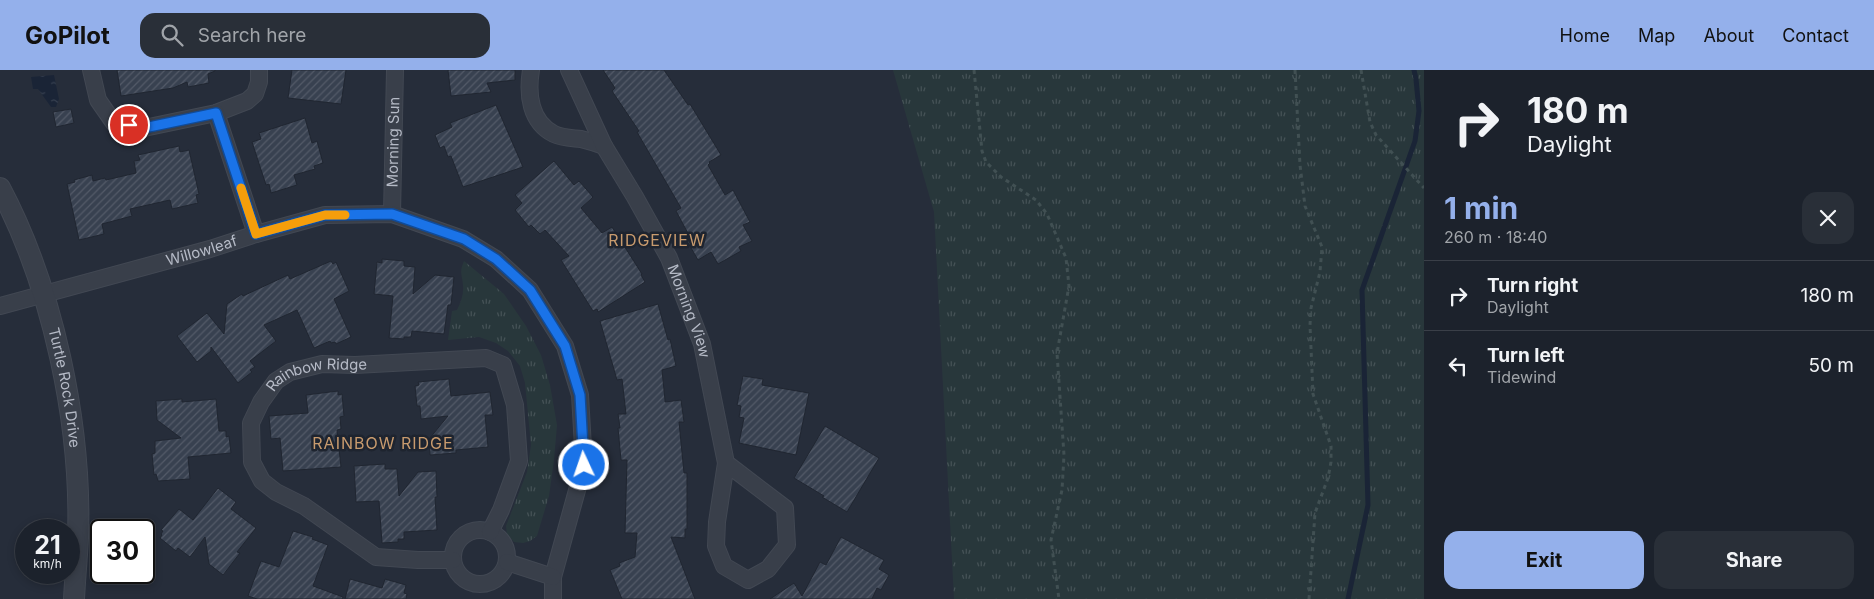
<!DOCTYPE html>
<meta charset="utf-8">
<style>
body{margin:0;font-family:Inter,sans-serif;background:#292f38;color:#f1f3f6;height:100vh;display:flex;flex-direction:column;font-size:19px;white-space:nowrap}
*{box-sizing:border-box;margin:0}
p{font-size:16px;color:#a0a4a9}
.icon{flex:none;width:28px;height:28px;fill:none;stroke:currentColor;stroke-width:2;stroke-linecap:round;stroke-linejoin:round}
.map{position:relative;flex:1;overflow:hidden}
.details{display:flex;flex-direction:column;background:#1c222c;width:450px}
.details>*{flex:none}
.hud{background:#1c222c;color:#f1f3f6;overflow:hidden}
.speed{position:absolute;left:15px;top:449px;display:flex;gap:10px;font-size:25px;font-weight:700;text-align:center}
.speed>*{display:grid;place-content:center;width:65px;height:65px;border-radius:50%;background:#1c222c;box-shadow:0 2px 8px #0003,0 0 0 1px #3a3f48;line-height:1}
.speed small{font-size:12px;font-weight:400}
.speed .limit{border:2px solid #111;border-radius:8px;background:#fff;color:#111}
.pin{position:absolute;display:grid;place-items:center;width:42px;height:42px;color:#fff;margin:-21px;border:2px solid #fff;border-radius:50%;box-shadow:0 1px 5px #0007}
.me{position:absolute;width:55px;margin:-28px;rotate:357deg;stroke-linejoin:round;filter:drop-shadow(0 0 4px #0008)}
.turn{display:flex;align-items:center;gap:18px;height:105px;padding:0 20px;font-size:22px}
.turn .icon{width:65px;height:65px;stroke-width:2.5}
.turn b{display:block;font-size:35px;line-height:42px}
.round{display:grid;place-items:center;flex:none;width:52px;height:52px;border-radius:15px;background:#292f38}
.headline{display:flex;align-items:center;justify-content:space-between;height:85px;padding:0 20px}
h1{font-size:30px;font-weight:700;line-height:38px;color:#94b0eb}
.button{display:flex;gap:10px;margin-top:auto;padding:10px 20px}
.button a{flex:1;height:58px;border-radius:15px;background:#94b0eb;color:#111;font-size:20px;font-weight:700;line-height:58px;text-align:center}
.button a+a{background:#292f38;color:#f1f3f6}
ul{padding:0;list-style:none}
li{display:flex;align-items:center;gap:15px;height:70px;padding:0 20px;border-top:1px solid #3a3f48}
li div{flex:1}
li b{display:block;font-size:19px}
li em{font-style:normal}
header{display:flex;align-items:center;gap:30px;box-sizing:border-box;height:70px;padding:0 25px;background:#94b0eb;color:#111}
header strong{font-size:24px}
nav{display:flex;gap:28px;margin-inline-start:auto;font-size:18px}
.search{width:350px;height:45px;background:#292f38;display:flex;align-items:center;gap:12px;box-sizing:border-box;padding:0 18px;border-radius:15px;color:#a0a4a9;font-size:19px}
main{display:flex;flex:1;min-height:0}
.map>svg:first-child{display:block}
.grass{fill:url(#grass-tufts)}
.water{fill:url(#water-ripples)}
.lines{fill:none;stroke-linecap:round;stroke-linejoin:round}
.stream{stroke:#1a2436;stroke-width:5}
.building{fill:url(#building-hatch);stroke:#202631}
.minor-casing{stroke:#424853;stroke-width:18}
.tertiary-casing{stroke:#424853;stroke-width:22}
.path{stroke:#415053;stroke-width:3;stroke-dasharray:4 4;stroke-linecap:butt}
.minor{stroke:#393f4a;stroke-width:16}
.tertiary{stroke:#393f4a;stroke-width:20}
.route-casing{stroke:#114b97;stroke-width:12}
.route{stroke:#1a73e8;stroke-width:9}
.slow{stroke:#f59e0b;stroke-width:9}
.labels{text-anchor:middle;stroke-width:5;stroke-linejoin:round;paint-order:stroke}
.street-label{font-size:15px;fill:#b5bac6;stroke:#1e242f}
.neighbourhood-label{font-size:16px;letter-spacing:1px;fill:#c89b6e;stroke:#1e242f}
</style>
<header>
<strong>GoPilot</strong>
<div class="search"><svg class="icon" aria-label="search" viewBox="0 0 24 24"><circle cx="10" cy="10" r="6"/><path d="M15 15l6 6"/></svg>Search here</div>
<nav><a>Home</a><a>Map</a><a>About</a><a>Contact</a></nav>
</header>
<main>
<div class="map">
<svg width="1424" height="529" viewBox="0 0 1424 529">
<defs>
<pattern id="grass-tufts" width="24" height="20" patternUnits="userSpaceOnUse" patternTransform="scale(1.25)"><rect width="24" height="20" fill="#28373b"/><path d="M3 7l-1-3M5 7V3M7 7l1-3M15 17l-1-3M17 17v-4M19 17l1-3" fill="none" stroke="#455256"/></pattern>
<pattern id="water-ripples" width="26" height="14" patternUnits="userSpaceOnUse" patternTransform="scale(1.25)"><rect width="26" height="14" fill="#1a2436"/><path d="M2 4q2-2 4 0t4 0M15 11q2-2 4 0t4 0" fill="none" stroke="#394252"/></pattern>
<pattern id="building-hatch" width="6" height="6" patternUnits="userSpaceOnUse" patternTransform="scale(1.25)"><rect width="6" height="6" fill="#384150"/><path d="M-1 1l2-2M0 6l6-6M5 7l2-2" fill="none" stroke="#535a68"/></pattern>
</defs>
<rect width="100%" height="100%" fill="#262d3a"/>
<g class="grass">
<path d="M 893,0 L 1424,0 L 1424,529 L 954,529 L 934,142 Z"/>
<path d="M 464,191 L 504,224 L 526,256 L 541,285 L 550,315 L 557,355 L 554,390 L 549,426 L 537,466 L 530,471 L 523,473 L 514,472 L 507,465 L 506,456 L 527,402 L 531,375 L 525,313 L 520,296 L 508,281 L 496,273 L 479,267 L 448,270 L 452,241 L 457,240 C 461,232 464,224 463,215 C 462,203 459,203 464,191 Z"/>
</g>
<path class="water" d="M 54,5 L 59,29 L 56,37 L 51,37 L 38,19 L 33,19 L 31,7 Z"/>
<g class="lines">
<path class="stream" d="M 1348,529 L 1368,435 L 1362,220 L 1415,71 L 1419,41 L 1416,9 L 1414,0"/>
</g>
<g class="building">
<path d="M 117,0 L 215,0 L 215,1 L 208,4 L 209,13 L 188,17 L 187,12 L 173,18 L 121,26 Z"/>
<path d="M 292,0 L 346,0 L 341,34 L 288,28 Z"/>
<path d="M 448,0 L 515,0 L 515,10 L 487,13 L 491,22 L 451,26 Z"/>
<path d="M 603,0 L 664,0 L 688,35 L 690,34 L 721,85 L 709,92 L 710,93 L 708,95 L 725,125 L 733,120 L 750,152 L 743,155 L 752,171 L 739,177 L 741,181 L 718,194 L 711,182 L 698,190 L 687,171 L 691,169 L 676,141 L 681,138 L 637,62 L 639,61 L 612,21 L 615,18 Z"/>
<path d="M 496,35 L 523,97 L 463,117 L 451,86 L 448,87 L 444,76 L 440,78 L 435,65 L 452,57 L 450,53 Z"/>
<path d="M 71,39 L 74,53 L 56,57 L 53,42 Z"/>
<path d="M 305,48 L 312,73 L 317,71 L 323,93 L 314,96 L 315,99 L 294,105 L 297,115 L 271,123 L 269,114 L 266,115 L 252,72 L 261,69 L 259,63 Z"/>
<path d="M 179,76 L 180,82 L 189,80 L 199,124 L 196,125 L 198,133 L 172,139 L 170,130 L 130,139 L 132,146 L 102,154 L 104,164 L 79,170 L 67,114 L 75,112 L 74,110 L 92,105 L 93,111 L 105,108 L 106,110 L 136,103 L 134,91 L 140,90 L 138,85 Z"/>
<path d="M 554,91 L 574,115 L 579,111 L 593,127 L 581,138 L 602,163 L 612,157 L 642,204 L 641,205 L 645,212 L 598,242 L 597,239 L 593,241 L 561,190 L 569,186 L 545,160 L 540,164 L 531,155 L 529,157 L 515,140 L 522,133 L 515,125 Z"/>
<path d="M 382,189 L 404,191 L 404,196 L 415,197 L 413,224 L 435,205 L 454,207 L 451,235 L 448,235 L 444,264 L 412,261 L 411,267 L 404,267 L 404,269 L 389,268 L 393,226 L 374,224 L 377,192 L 382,193 Z"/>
<path d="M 331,191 L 333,194 L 336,192 L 349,221 L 334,229 L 351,267 L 336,274 L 335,272 L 331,273 L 330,271 L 314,278 L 297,240 L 264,255 L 276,271 L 250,291 L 255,297 L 250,300 L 252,302 L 238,313 L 211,277 L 211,281 L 197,292 L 177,266 L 207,243 L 224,264 L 227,234 L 242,224 L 243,226 L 288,205 L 290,209 Z"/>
<path d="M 658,234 L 668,270 L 670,269 L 676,296 L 662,300 L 665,330 L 665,332 L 681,330 L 684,352 L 679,352 L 684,403 L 687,403 L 687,459 L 685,459 L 685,468 L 671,467 L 695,529 L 622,529 L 610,500 L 620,496 L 619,493 L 635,487 L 637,463 L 625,463 L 627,390 L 621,390 L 618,358 L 620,358 L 618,344 L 626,344 L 622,309 L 617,310 L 600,251 Z"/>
<path d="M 743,306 L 763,309 L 762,315 L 809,323 L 796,385 L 739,373 L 744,348 L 739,347 L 741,336 L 737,335 Z"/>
<path d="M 449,309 L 451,326 L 490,322 L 493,345 L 485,345 L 488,377 L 456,380 L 456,383 L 430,385 L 429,369 L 448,346 L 421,349 L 420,336 L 417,336 L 415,316 L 419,315 L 418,312 Z"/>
<path d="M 338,321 L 338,325 L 342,324 L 344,346 L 340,347 L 341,359 L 337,360 L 341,397 L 283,401 L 280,368 L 271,369 L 269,346 L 308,343 L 306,325 Z"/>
<path d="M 182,329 L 182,332 L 216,329 L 219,361 L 226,361 L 226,367 L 229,366 L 231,383 L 188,387 L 190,409 L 158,411 L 156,404 L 154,405 L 152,384 L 155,383 L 155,371 L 181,368 L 157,350 L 156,331 Z"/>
<path d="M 825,356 L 879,388 L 847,442 L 822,427 L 824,426 L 794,408 Z"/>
<path d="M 385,394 L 385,399 L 397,399 L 399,426 L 418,402 L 436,401 L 437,427 L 435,427 L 437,460 L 404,462 L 404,469 L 398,469 L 398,472 L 382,473 L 379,431 L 356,432 L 354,396 Z"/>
<path d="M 218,418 L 236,432 L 231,439 L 256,458 L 237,482 L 240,483 L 223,505 L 209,494 L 205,467 L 190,487 L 178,478 L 176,481 L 160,468 L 162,465 L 161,464 L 163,461 L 161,460 L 179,439 L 193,450 Z"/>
<path d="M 293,461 L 313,467 L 312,469 L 328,475 L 313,516 L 343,527 L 342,529 L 257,529 L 248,526 L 261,491 L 279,497 Z"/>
<path d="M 841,467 L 884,490 L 879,499 L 889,505 L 881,520 L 877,518 L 872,529 L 770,529 L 794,513 L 802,526 L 820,492 L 826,495 Z"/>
<path d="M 350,509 L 382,518 L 385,509 L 406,515 L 404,523 L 407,524 L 406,529 L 345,529 Z"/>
</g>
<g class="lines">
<g class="minor-casing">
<g id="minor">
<path d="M 91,0 L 98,30 L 114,53 L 144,58 L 216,43 L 247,31 L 255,24 L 259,12 L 259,0"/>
<path d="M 531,0 C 527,24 530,52 554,64 C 562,68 573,68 581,69 C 589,71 596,73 604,76"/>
<path id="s1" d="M 569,0 L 604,76 L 635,127 L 669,188 L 702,274 L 726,393 L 717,452 L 716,476 L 724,496 L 748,510 L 768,499 L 787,475 L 785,438 L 726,393"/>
<path d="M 216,43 L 256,164"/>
<path id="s2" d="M 392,144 L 395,0"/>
<path id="s3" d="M 0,236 L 210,179 L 256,164 L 325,145 L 392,144 L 463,169 L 496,189 L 530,220 L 565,276 L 580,325 L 584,395 L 553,507 L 553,529"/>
<circle cx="480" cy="487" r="27"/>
<path id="s4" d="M 453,490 L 418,490 L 376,487 L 304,436 L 276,422 L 262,411 L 252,392 L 251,353 L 261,332 L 276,311 L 290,302 L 322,294 L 355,295 L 486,288 L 503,295 L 515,335 L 519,391 L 501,440 L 490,462"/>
<path d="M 507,492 L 553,507"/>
</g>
</g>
<g class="tertiary-casing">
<g id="tertiary">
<path id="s5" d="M 0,118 C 53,218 82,355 78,468 C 77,488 75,509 74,529"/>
</g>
</g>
<g class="path">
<path d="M 974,0 L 982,81 L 986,92 L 1001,107 L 1036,130 L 1047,144 L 1066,188 L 1069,216 L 1057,283 L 1064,385 L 1062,420 L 1051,470 L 1059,529"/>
<path d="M 1295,0 L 1300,95 L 1305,136 L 1322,177 L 1320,202 L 1311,238 L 1310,255 L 1313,324 L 1331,376 L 1331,392 L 1328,408 L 1315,443 L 1309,529"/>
<path d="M 1361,0 L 1370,52 L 1376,65 L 1424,118"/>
</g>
<use href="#minor" class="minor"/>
<use href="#tertiary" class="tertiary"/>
</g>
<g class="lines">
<g class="route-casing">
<path id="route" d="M 129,55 L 144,58 L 216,43 L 256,164 L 325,145 L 392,144 L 464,169 L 496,189 L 530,220 L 565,276 L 580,325 L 584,395"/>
</g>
<use href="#route" class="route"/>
<path class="slow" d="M 241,118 L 256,164 L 325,145 L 345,145"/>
</g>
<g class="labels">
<g class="street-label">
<text dy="5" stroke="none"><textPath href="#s2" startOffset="72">Morning Sun</textPath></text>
<text dy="5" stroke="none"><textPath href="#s3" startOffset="209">Willowleaf</textPath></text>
<text dy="5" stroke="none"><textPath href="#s1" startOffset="270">Morning View</textPath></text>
<text dy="5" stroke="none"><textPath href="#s4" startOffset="366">Rainbow Ridge</textPath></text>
<text dy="5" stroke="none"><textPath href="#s5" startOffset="211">Turtle Rock Drive</textPath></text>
</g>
<g class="neighbourhood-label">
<text x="657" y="176">RIDGEVIEW</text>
<text x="383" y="379">RAINBOW RIDGE</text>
</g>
</g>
</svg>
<div class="speed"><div>21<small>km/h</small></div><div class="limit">30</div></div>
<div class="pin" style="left:129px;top:55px;background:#d93025"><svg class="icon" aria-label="arrive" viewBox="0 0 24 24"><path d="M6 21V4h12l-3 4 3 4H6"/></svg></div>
<svg class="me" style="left:584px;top:395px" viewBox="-20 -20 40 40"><circle r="17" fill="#1a73e8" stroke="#fff" stroke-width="3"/><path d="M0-11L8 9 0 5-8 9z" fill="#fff"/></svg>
</div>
<section class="details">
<div class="hud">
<div class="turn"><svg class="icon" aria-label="right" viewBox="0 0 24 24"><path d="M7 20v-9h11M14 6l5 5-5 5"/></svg><div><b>180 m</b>Daylight</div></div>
</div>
<div class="headline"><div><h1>1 min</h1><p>260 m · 18:40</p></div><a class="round"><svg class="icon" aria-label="close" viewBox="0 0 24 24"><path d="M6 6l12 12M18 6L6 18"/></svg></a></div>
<ul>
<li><svg class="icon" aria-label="right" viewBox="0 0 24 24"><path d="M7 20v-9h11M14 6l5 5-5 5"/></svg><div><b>Turn right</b><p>Daylight</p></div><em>180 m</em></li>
<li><svg class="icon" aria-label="left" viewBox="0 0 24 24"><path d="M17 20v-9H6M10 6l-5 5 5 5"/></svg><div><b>Turn left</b><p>Tidewind</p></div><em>50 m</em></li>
</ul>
<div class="button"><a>Exit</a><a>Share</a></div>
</section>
</main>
